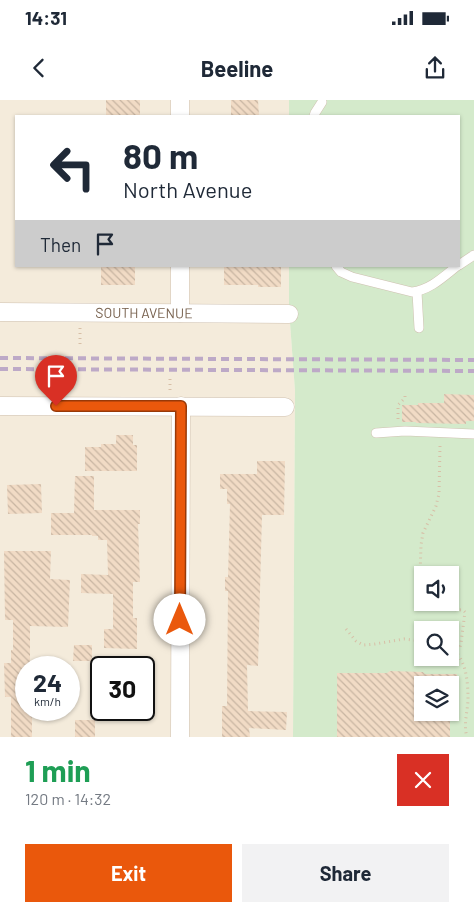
<!DOCTYPE html>
<meta charset="utf-8">
<style>
body{margin:0;font-family:Barlow,sans-serif;background:#f2f2f3;color:#1f2937;height:100vh;display:flex;flex-direction:column;font-size:19px;white-space:nowrap}
*{box-sizing:border-box;margin:0}
p{font-size:16px;color:#747a83}
.icon{flex:none;width:28px;height:28px;fill:none;stroke:currentColor;stroke-width:2;stroke-linecap:round;stroke-linejoin:round}
.map{position:relative;height:637px;overflow:hidden}
.side{display:flex;flex-direction:column;background:#fff;flex:1}
.side>*{flex:none}
.guide{position:absolute;left:15px;top:15px;width:445px;height:152px;border-radius:0px;box-shadow:0 1px 4px #0004;background:#fff;color:#1f2937;overflow:hidden}
.buttons{position:absolute;left:414px;top:466px;display:grid;gap:10px}
.buttons a{display:grid;place-items:center;width:45px;height:45px;border-radius:0px;background:#fff;box-shadow:0 1px 4px #0004;font-size:25px}
.speed{position:absolute;left:15px;top:556px;display:flex;gap:10px;font-size:25px;font-weight:700;text-align:center}
.speed>*{display:grid;place-content:center;width:65px;height:65px;border-radius:50%;background:#fff;box-shadow:0 1px 4px #0004;line-height:1}
.speed small{font-size:12px;font-weight:400}
.speed .limit{border:2px solid #111;border-radius:8px;background:#fff;color:#111}
.pin{position:absolute;display:grid;place-items:center;width:42px;height:42px;color:#fff;margin:-51px -21px;border-radius:50% 50% 50% 0;rotate:-45deg;box-shadow:0 0 5px #0007}
.pin .icon{rotate:45deg}
.me{position:absolute;width:55px;margin:-28px;rotate:0deg;stroke-linejoin:round;filter:drop-shadow(0 0 4px #0008)}
.turn{display:flex;align-items:center;gap:18px;height:105px;padding:0 25px;font-size:22px}
.turn .icon{width:65px;height:65px;stroke-width:2.5}
.turn b{display:block;font-size:35px;line-height:42px}
.then{display:flex;align-items:center;height:48px;padding:0 25px;background:#0003;gap:10px;font-size:19px}
.round{display:grid;place-items:center;flex:none;width:52px;height:52px;border-radius:0px;background:#f2f2f3}
.head{display:flex;align-items:center;justify-content:space-between;height:85px;padding:0 25px}
h1{font-size:30px;font-weight:700;line-height:38px;color:#1e9e55}
.button{display:flex;gap:10px;margin-top:auto;padding:10px 25px}
.button a{flex:1;height:58px;border-radius:0px;background:#ea580c;color:#fff;font-size:20px;font-weight:700;line-height:58px;text-align:center}
.button a+a{background:#f2f2f3;color:#1f2937}
.status{display:flex;justify-content:space-between;align-items:center;height:35px;padding:0 25px;background:#fff;direction:ltr}
.status svg{height:14px;fill:currentColor}
header{display:flex;justify-content:space-between;align-items:center;height:65px;padding:0 25px;background:#fff;font-size:22px;font-weight:700}
.map>svg:first-child{display:block}
.residential{fill:#f4ebdb;fill-rule:evenodd}
.grass{fill:#d4eacb;fill-rule:evenodd}
.building{fill:url(#building-back-hatch)}
.lines{fill:none;stroke-linecap:round;stroke-linejoin:round}
.lane-casing{stroke:#cfc1b1;stroke-width:10}
.street-casing{stroke:#cfc1b1;stroke-width:19}
.path{stroke:#d7bfa7;stroke-width:3;stroke-dasharray:1 4;stroke-linecap:butt}
.lane{stroke:#fff;stroke-width:9}
.street{stroke:#fff;stroke-width:18}
.rail{stroke:#bda9c7;stroke-width:4;stroke-dasharray:8 5;stroke-linecap:butt}
.route-casing{stroke:#983908;stroke-width:12}
.route{stroke:#ea580c;stroke-width:9}
.labels{text-anchor:middle;stroke-width:4;stroke-linejoin:round;paint-order:stroke}
.street-label{font-size:14px;fill:#78624f;stroke:#fefbf3}
</style>
<div class="status"><b>14:31</b><svg viewBox="0 0 49 12"><path d="M0 12V9h3v3zM5 12V6h3v6zM10 12V3h3v9zM15 12V0h3v12zM26 1h20v11H26zM47 4h2v5h-2z"/></svg></div>
<header><svg class="icon" aria-label="back" viewBox="0 0 24 24"><path d="M15 5l-7 7 7 7"/></svg>Beeline<svg class="icon" aria-label="share" viewBox="0 0 24 24"><path d="M12 15V3M7 8l5-5 5 5M5 13v7h14v-7"/></svg></header>
<div class="map">
<svg width="474" height="637" viewBox="0 0 474 637">
<defs>
<pattern id="building-back-hatch" width="6" height="6" patternUnits="userSpaceOnUse" patternTransform="scale(1.25)"><rect width="6" height="6" fill="#f1dbc5"/><path d="M-1 5l2 2M0 0l6 6M5-1l2 2" fill="none" stroke="#c8b5a2"/></pattern>
</defs>
<rect width="100%" height="100%" fill="#fcf8ed"/>
<path class="residential" d="M 0,0 L 289,0 L 289,16 L 16,16 L 16,166 L 289,166 L 289,209 L 295,291 L 293,637 L 0,637 ZM 26,568 L 69,568 L 69,610 L 26,610 ZM 101,568 L 144,568 L 144,610 L 101,610 Z"/>
<path class="grass" d="M 289,0 L 474,0 L 474,637 L 293,637 L 295,291 L 289,209 L 289,166 L 459,166 L 459,16 L 289,16 ZM 422,475 L 450,475 L 450,502 L 422,502 ZM 422,530 L 450,530 L 450,558 L 422,558 ZM 422,585 L 450,585 L 450,612 L 422,612 Z"/>
<g class="building">
<rect x="106" y="0" width="34" height="16"/>
<path d="M 231,0 L 258,0 L 259,16 L 231,16 Z"/>
<rect x="101" y="166" width="34" height="19"/>
<path d="M 224,166 L 281,166 L 281,187 L 258,187 L 258,185 L 224,185 Z"/>
<path d="M 444,294 L 474,295 L 474,321 L 466,321 L 466,324 L 416,323 L 416,322 L 402,322 L 402,305 L 418,305 L 418,303 L 444,303 Z"/>
<path d="M 116,335 L 133,335 L 133,345 L 137,345 L 137,371 L 85,371 L 85,347 L 101,347 L 101,344 L 116,344 Z"/>
<path d="M 257,361 L 285,361 L 284,415 L 262,415 L 258,566 L 247,565 L 248,611 L 287,612 L 286,630 L 249,628 L 250,637 L 222,637 L 222,606 L 227,606 L 228,491 L 225,491 L 225,477 L 228,477 L 230,404 L 227,404 L 227,389 L 220,389 L 220,374 L 257,374 Z"/>
<path d="M 75,376 L 94,376 L 94,410 L 140,410 L 140,424 L 138,424 L 140,482 L 133,482 L 133,518 L 137,518 L 137,549 L 104,548 L 104,529 L 113,529 L 113,494 L 81,493 L 81,474 L 108,475 L 107,440 L 98,440 L 98,436 L 92,436 L 92,435 L 51,435 L 51,413 L 74,413 Z"/>
<path d="M 41,384 L 42,413 L 8,414 L 7,385 Z"/>
<path d="M 4,451 L 51,451 L 50,479 L 70,480 L 68,527 L 30,526 L 30,568 L 26,568 L 26,610 L 32,610 L 32,637 L 11,637 L 11,597 L 5,597 L 4,563 L 11,563 L 11,550 L 13,550 L 13,520 L 5,520 Z"/>
<path d="M 74,545 L 92,545 L 92,561 L 73,561 Z"/>
<path d="M 390,571 L 423,572 L 425,574 L 457,574 L 457,595 L 450,595 L 450,585 L 422,585 L 422,612 L 450,612 L 450,637 L 337,637 L 337,573 L 387,573 Z"/>
<rect x="75" y="620" width="20" height="17"/>
</g>
<g class="lines">
<g class="lane-casing">
<g id="lane">
<path d="M 314,16 L 315,13 L 322,2"/>
<path d="M 459,165 L 474,155"/>
<path d="M 336,166 L 341,172 L 352,177 L 412,192 C 430,190 443,177 457,166"/>
<path d="M 417,192 L 419,228"/>
<path d="M 376,333 L 405,331 L 474,334"/>
</g>
</g>
<g class="street-casing">
<g id="street">
<path d="M 180,16 L 180,0"/>
<path id="s1" d="M 0,212 L 289,214"/>
<path d="M 180,213 L 180,166"/>
<path d="M 0,306 L 285,307"/>
<path d="M 180,637 L 181,306"/>
</g>
</g>
<g class="path">
<path d="M 80,228 L 80,247"/>
<path d="M 170,290 L 170,278"/>
<path d="M 398,319 L 398,305 L 405,298 L 405,295"/>
<path d="M 440,346 L 439,394 L 436,406 L 423,433 L 421,445 L 419,506 L 422,508 L 463,510 L 465,512 L 461,543 L 460,547 L 456,552"/>
<path d="M 346,529 L 356,541 L 363,545 L 375,544 L 404,539 L 422,541"/>
<path d="M 450,548 C 466,556 468,582 468,598 C 468,611 463,624 467,637"/>
</g>
<use href="#lane" class="lane"/>
<use href="#street" class="street"/>
<g class="rail">
<path d="M 0,258 L 474,260"/>
<path d="M 0,269 L 474,271"/>
</g>
</g>
<g class="lines">
<g class="route-casing">
<path id="route" d="M 56,306 L 181,306 L 180,520"/>
</g>
<use href="#route" class="route"/>
</g>
<g class="labels">
<g class="street-label">
<text dy="5" stroke="none"><textPath href="#s1" startOffset="144">SOUTH AVENUE</textPath></text>
</g>
</g>
</svg>
<div class="buttons">
<a><svg class="icon" aria-label="sound" viewBox="0 0 24 24"><path d="M4 9h4l5-4v14l-5-4H4zM17 9q2 3 0 6"/></svg></a>
<a><svg class="icon" aria-label="search" viewBox="0 0 24 24"><circle cx="10" cy="10" r="6"/><path d="M15 15l6 6"/></svg></a>
<a><svg class="icon" aria-label="layers" viewBox="0 0 24 24"><path d="M12 4l9 5-9 5-9-5zM3 14l9 5 9-5"/></svg></a>
</div>
<div class="speed"><div>24<small>km/h</small></div><div class="limit">30</div></div>
<div class="pin" style="left:56px;top:306px;background:#d93025"><svg class="icon" aria-label="arrive" viewBox="0 0 24 24"><path d="M6 21V4h12l-3 4 3 4H6"/></svg></div>
<svg class="me" style="left:180px;top:520px" viewBox="-20 -20 40 40"><circle r="19" fill="#fff"/><path d="M0-13L10 11 0 6-10 11z" fill="#ea580c"/></svg>
<div class="guide">
<div class="turn"><svg class="icon" aria-label="left" viewBox="0 0 24 24"><path d="M17 20v-9H6M10 6l-5 5 5 5"/></svg><div><b>80 m</b>North Avenue</div></div>
<div class="then">Then<svg class="icon" aria-label="arrive" viewBox="0 0 24 24"><path d="M6 21V4h12l-3 4 3 4H6"/></svg></div>
</div>
</div>
<section class="side">
<div class="head"><div><h1>1 min</h1><p>120 m · 14:32</p></div><a class="round" style="background:#d93025;color:#fff"><svg class="icon" aria-label="close" viewBox="0 0 24 24"><path d="M6 6l12 12M18 6L6 18"/></svg></a></div>
<div class="button"><a>Exit</a><a>Share</a></div>
</section>
